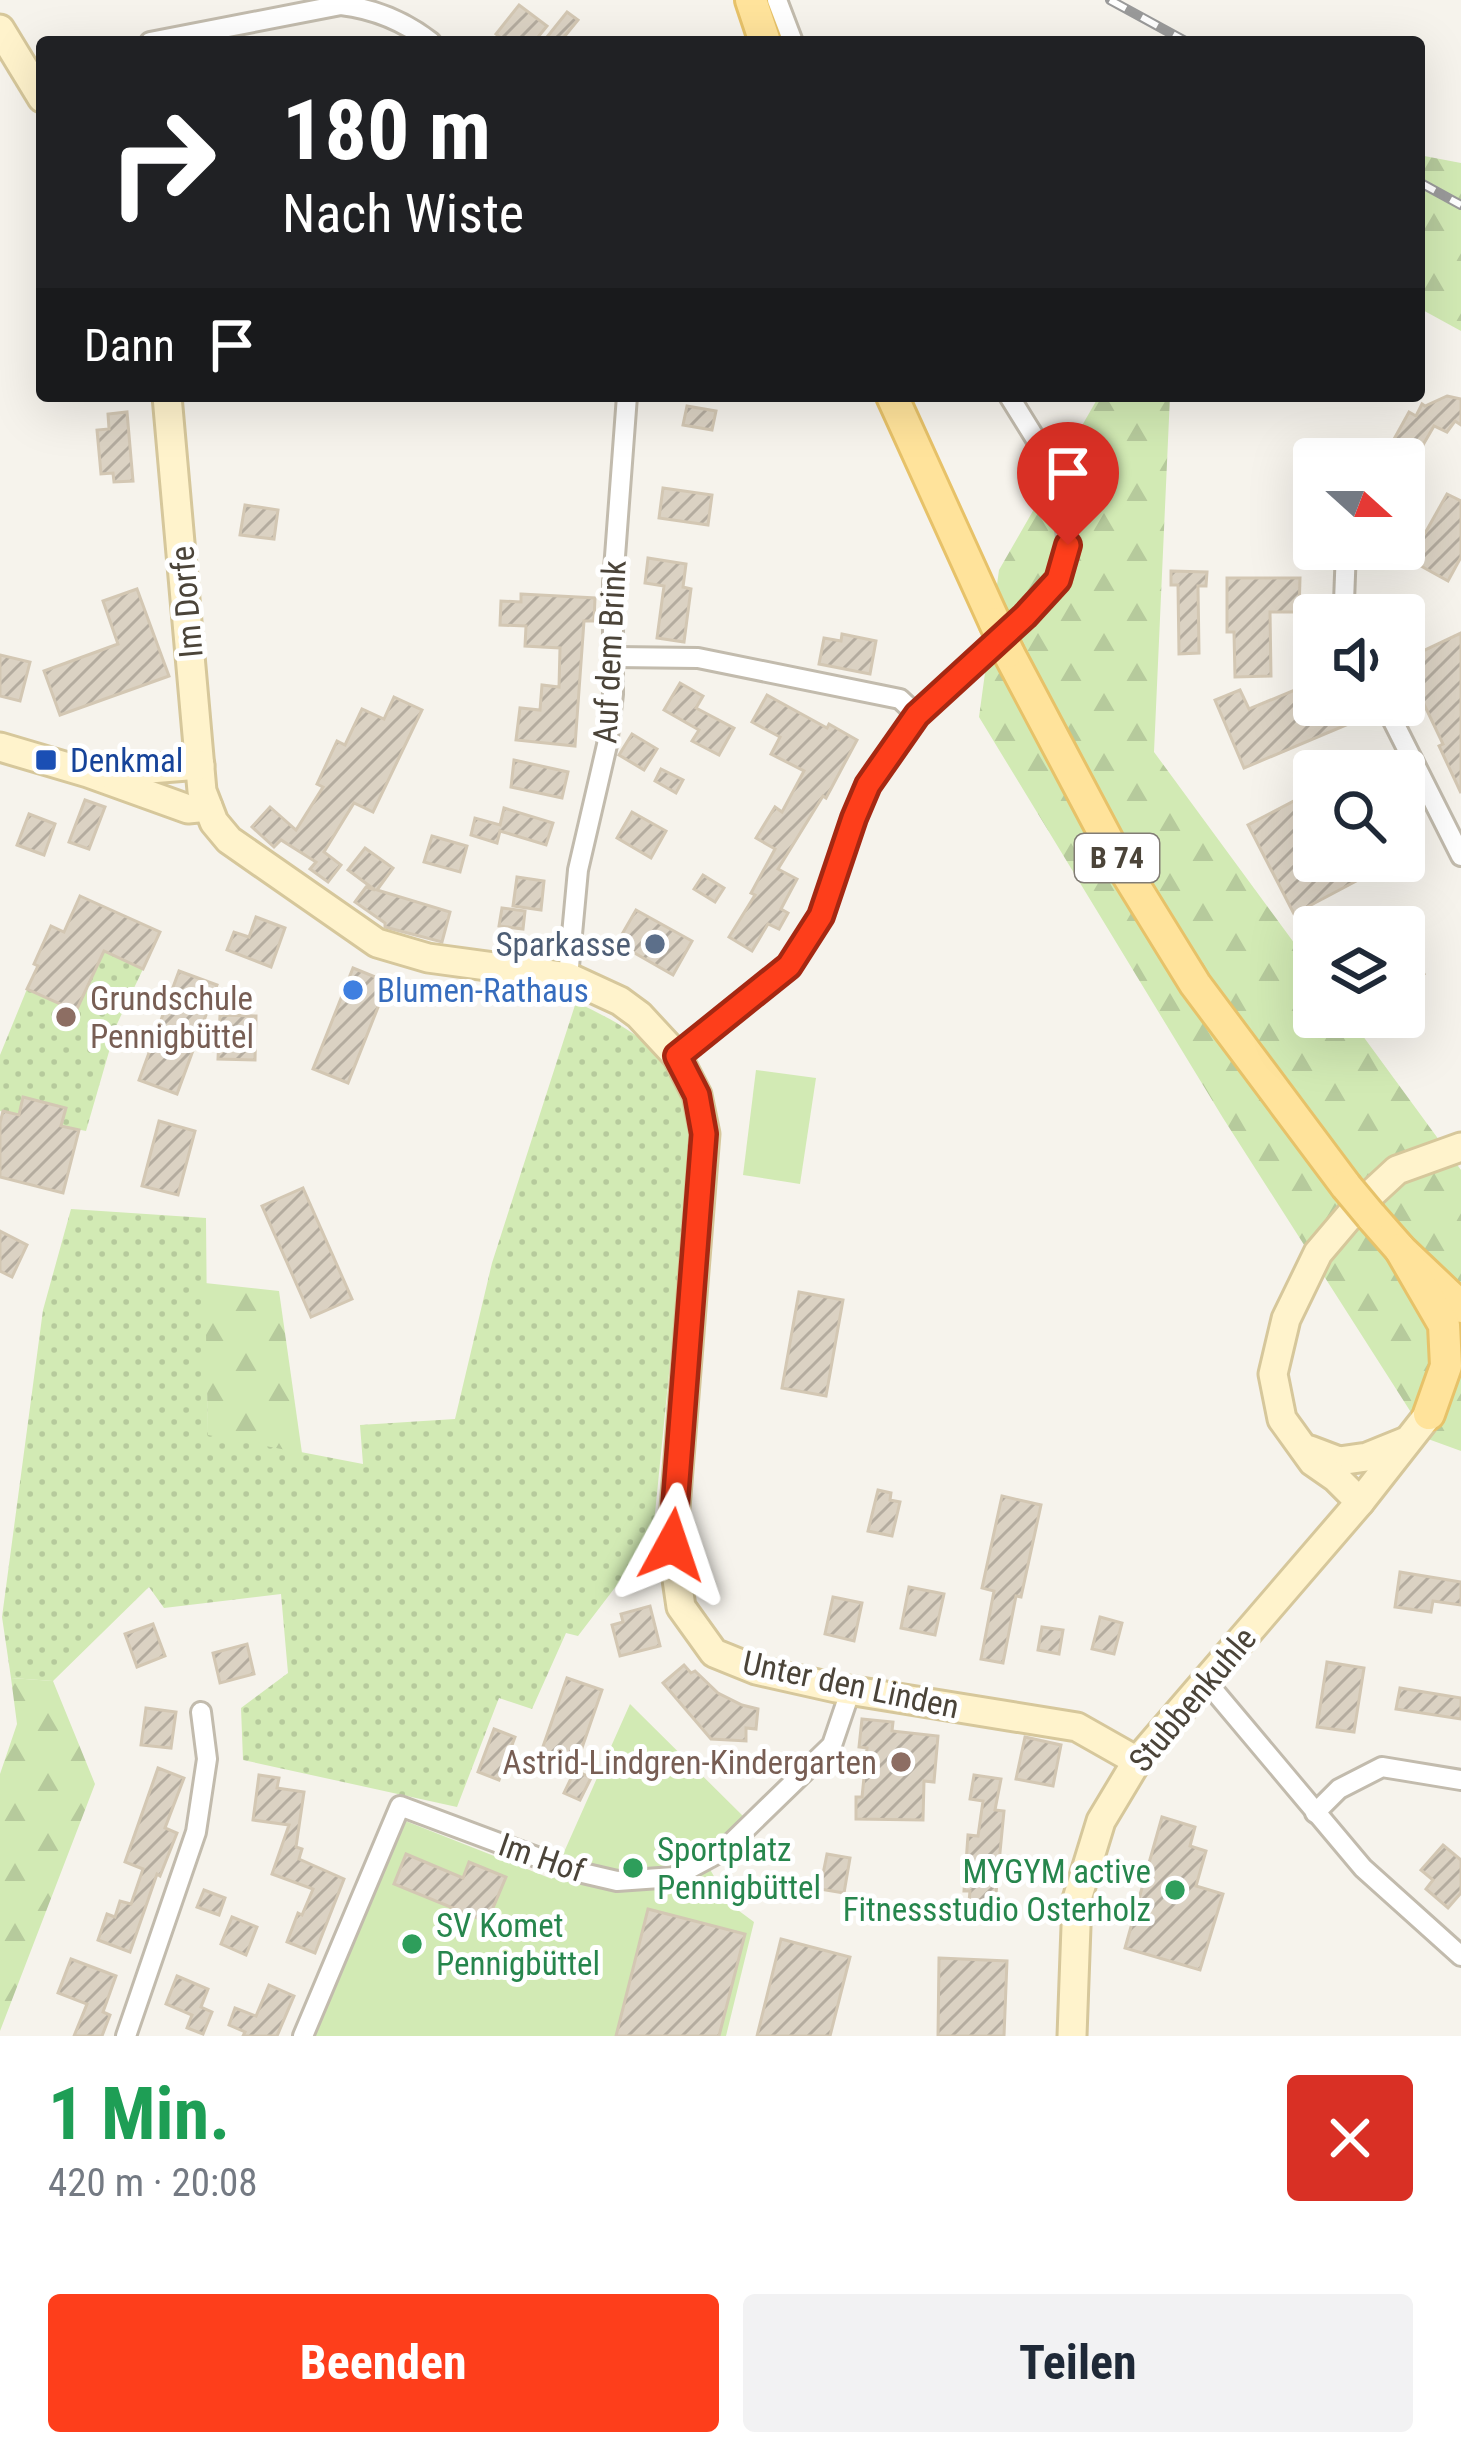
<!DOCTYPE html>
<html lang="de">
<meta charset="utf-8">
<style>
body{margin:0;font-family:"Roboto Condensed",sans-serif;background:#f2f2f3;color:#1f2937;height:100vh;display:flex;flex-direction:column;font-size:45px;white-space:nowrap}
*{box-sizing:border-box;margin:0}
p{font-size:39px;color:#747a83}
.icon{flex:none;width:66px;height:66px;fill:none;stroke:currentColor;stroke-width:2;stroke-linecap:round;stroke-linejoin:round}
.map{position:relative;height:2036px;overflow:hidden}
.panel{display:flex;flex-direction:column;background:#fff;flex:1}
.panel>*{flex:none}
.top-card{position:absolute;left:36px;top:36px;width:1389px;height:366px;border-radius:12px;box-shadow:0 12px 48px #0002;background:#202124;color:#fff;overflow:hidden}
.needle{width:78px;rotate:111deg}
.controls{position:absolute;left:1293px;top:438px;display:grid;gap:24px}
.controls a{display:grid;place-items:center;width:132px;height:132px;border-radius:12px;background:#fff;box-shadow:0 12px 48px #0002;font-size:60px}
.pin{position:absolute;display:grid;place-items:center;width:102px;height:102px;color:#fff;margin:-123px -51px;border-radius:50% 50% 50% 0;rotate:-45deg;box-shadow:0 0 12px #0007}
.pin .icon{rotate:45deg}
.me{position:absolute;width:132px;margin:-66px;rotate:5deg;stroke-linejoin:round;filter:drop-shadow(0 0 9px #0008)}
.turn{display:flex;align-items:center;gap:42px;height:252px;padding:0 48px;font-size:54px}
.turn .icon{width:156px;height:156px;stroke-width:2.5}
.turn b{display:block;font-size:84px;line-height:102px}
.then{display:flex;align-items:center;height:114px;padding:0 48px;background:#0003;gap:24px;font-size:45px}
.round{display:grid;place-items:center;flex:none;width:126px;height:126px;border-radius:12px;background:#f2f2f3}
.summary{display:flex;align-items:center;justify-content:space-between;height:204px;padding:0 48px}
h1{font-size:72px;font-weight:700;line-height:90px;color:#1e9e55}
.button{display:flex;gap:24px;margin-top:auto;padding:24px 48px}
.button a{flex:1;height:138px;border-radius:12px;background:#fe3e1b;color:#fff;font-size:48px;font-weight:700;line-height:138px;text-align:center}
.button a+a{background:#f2f2f3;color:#1f2937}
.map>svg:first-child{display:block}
.grass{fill:url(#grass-dots)}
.forest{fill:url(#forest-firs)}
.garden{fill:#d2eab4}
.building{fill:url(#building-hatch);stroke:#d3c7b3;stroke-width:3}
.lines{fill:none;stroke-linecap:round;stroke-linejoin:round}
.street-casing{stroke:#c2bbad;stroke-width:24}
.secondary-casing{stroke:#d6c79b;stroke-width:33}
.primary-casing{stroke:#e7c269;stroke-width:36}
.street{stroke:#fff;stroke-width:18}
.secondary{stroke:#fff3cc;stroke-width:27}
.primary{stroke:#ffe39b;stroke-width:30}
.rail-casing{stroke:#9a9a9a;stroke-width:10}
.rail{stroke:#fff;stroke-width:6;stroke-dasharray:18;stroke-linecap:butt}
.primary-bridge-casing{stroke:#e7c269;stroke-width:36;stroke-linecap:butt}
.primary-bridge{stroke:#ffe39b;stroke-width:30}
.route-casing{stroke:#a52812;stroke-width:30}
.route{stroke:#fe3e1b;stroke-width:21}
.transit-dot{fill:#1a4fb4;stroke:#fff;stroke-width:4.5}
.service-dot{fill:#5c6f8a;stroke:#fff;stroke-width:4.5}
.shop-dot{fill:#3f7fe0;stroke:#fff;stroke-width:4.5}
.education-dot{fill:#8d6e63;stroke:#fff;stroke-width:4.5}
.leisure-dot{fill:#2e9e5b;stroke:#fff;stroke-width:4.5}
.labels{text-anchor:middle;stroke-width:10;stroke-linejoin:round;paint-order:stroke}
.shield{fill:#fff;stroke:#817c74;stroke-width:3}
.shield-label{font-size:30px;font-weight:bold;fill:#4b4439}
.street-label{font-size:33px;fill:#4b4439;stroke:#fff}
.transit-label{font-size:33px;fill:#164399;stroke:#fff;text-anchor:start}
.service-label{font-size:33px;fill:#4e5e75;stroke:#fff;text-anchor:end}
.shop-label{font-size:33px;fill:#366cbe;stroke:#fff;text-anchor:start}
.education-label{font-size:33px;fill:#785e54;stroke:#fff;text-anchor:start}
.leisure-label{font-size:33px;fill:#27864d;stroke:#fff;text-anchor:start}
</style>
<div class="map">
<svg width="1461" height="2036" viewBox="0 0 1461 2036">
<defs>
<pattern id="grass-dots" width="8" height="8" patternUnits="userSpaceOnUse" patternTransform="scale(3)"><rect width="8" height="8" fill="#d2eab4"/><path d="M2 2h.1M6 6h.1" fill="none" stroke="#b6ca9c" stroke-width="1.8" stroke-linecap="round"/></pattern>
<pattern id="forest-firs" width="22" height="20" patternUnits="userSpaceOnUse" patternTransform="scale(3)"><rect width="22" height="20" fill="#d2eab4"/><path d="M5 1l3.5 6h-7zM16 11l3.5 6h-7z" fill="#b6ca9c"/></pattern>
<pattern id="building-hatch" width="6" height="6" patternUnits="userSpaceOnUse" patternTransform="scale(3)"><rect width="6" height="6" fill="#dbd2c3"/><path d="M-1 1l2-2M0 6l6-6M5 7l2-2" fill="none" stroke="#b4ac9f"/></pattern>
</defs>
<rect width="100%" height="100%" fill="#f6f3ec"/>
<g class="grass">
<path d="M 104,951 L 143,969 L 117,1024 L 86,1131 L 61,1126 L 65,1109 L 23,1098 L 19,1115 L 0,1111 L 0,1055 L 27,989 L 76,1011 Z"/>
<path d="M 576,1002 C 617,1022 659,1042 678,1087 C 685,1104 688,1126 692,1144 L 649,1573 L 633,1564 L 578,1636 L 566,1633 L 532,1709 L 499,1698 L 457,1807 L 243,1760 L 241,1708 L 288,1673 L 281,1594 L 164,1608 L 149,1587 L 53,1681 L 11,1678 L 2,1617 L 43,1310 L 71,1209 L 206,1218 L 208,1434 L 363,1464 L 360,1425 L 455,1419 L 492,1263 Z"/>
</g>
<g class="forest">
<path d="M 1419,155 L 1461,163 L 1461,331 L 1419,308 Z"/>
<path d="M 1099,396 L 1170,396 L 1154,752 L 1314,970 L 1314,1017 L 1349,1017 L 1461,1170 L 1461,1451 L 1428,1439 L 1223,1118 L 979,717 L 999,570 Z"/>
<path d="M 205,1283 L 279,1291 L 302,1453 L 208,1435 Z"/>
<path d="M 11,1678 L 53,1681 L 95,1784 L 0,2031 L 0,1774 L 17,1724 Z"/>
</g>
<g class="garden">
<path d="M 756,1070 L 816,1078 L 800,1184 L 743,1175 Z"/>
<path d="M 630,1704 L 745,1818 L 702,1856 L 731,1905 L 754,1922 L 726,2036 L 312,2036 L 403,1820 L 552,1879 Z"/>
</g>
<g class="building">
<path d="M 519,5 L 547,26 L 534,42 L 506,42 L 496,34 Z"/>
<path d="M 567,12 L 578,20 L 560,42 L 543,42 Z"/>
<path d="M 1447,396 L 1461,399 L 1461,425 L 1455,421 L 1447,432 L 1434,426 L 1412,464 L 1388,450 L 1409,412 L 1416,416 L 1422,404 L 1425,406 Z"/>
<path d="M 687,406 L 716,411 L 712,430 L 683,425 Z"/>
<path d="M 127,412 L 133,481 L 114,482 L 113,473 L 101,474 L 97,430 L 109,429 L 108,414 Z"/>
<path d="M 663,488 L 712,495 L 708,525 L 659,518 Z"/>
<path d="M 1447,494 L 1461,501 L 1461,557 L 1448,581 L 1410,560 Z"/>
<path d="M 245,505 L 278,510 L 274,539 L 240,535 Z"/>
<path d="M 648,558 L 686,564 L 683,587 L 691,589 L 684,642 L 657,638 L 664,586 L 645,583 Z"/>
<path d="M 1171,571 L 1207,572 L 1206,586 L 1198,586 L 1199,653 L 1179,654 L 1178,585 L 1171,585 Z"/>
<path d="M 1227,578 L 1300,578 L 1299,612 L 1270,612 L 1271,676 L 1235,677 L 1234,632 L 1227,632 Z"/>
<path d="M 137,589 L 169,676 L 60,715 L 44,671 L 118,644 L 103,601 Z"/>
<path d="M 521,594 L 595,598 L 594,621 L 584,621 L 575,746 L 516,740 L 520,708 L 540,710 L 542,685 L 559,687 L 560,648 L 525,646 L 526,626 L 500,625 L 501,601 L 521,602 Z"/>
<path d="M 1461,633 L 1461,793 L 1439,746 L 1443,744 L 1412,679 L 1404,683 L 1404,660 Z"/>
<path d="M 842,634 L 876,641 L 870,674 L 819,664 L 824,638 L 841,641 Z"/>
<path d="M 0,655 L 30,662 L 20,701 L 0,696 Z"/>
<path d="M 1314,682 L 1314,705 L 1343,705 L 1351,723 L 1244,768 L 1215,700 L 1240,690 L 1249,709 Z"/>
<path d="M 680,683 L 703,696 L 696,708 L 734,728 L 719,755 L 692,741 L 699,730 L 664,710 Z"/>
<path d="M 767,695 L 827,728 L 829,724 L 857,740 L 826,798 L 823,796 L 778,869 L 797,879 L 781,909 L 788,913 L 779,929 L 768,924 L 752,951 L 729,937 L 755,895 L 751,893 L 775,849 L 756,838 L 775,807 L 782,812 L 804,771 L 771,754 L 780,737 L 752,722 Z"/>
<path d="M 394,697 L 422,710 L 373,812 L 354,803 L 324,852 L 341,865 L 328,882 L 310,869 L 316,862 L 281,840 L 274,847 L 252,827 L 270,807 L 296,830 L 323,787 L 317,784 L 337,741 L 345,745 L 362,709 L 384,719 Z"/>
<path d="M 632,734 L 657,749 L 644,770 L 619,755 Z"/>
<path d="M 514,760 L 568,772 L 562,798 L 511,787 Z"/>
<path d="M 661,769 L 683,780 L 676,793 L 655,781 Z"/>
<path d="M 1309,793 L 1314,803 L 1314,861 L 1394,861 L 1294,914 L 1248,825 Z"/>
<path d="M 85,800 L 105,807 L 89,849 L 69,842 Z"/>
<path d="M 504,808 L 553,823 L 546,845 L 500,831 L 497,843 L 471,835 L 475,818 L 500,825 Z"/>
<path d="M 632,812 L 666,831 L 651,858 L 617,838 Z"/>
<path d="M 29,814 L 55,824 L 44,855 L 17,845 Z"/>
<path d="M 432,836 L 467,846 L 460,872 L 424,862 Z"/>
<path d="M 365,848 L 393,868 L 377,890 L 450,912 L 442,942 L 385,927 L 385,923 L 355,902 L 366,887 L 375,890 L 348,870 Z"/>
<path d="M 703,875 L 724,888 L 715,902 L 694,889 Z"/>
<path d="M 517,877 L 544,881 L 541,910 L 513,906 Z"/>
<path d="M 80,896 L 160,932 L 143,969 L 104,951 L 76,1011 L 27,989 L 38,966 L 34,964 L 51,926 L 64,932 Z"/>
<path d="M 502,908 L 525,911 L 523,929 L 499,926 Z"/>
<path d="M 636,910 L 692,941 L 673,975 L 617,943 Z"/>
<path d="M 256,917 L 285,928 L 271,967 L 227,950 L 234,932 L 249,937 Z"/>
<path d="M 1404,936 L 1424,974 L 1404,985 Z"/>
<path d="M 353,968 L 388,982 L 348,1083 L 313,1069 Z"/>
<path d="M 179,971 L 217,985 L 177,1094 L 139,1080 Z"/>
<path d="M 220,1015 L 256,1016 L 255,1060 L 218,1059 Z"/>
<path d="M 23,1097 L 66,1108 L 61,1126 L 79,1130 L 63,1193 L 0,1177 L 0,1123 L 3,1111 L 19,1115 Z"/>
<path d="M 159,1121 L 195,1131 L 178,1195 L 142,1186 Z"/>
<path d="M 303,1188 L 352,1299 L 311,1317 L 262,1206 Z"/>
<path d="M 0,1231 L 27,1245 L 12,1277 L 0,1271 Z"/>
<path d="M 799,1292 L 843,1300 L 826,1396 L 782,1388 Z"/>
<path d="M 878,1490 L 891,1493 L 890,1500 L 900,1502 L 892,1536 L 868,1531 Z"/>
<path d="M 1002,1496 L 1041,1505 L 1021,1597 L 1016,1596 L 1003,1663 L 981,1659 L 994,1591 L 982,1588 Z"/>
<path d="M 1400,1572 L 1461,1582 L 1461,1605 L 1433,1601 L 1431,1612 L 1395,1607 Z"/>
<path d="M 909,1587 L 944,1594 L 935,1635 L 901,1628 Z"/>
<path d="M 833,1597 L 862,1603 L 854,1641 L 825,1634 Z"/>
<path d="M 650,1606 L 660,1646 L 620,1656 L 612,1625 L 623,1622 L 621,1614 Z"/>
<path d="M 1100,1617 L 1122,1623 L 1114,1654 L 1092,1649 Z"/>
<path d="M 153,1624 L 165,1656 L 137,1667 L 125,1634 Z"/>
<path d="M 1042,1627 L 1063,1630 L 1059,1654 L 1038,1650 Z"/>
<path d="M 247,1644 L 254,1674 L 220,1683 L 213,1653 Z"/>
<path d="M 1327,1662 L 1364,1668 L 1354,1732 L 1317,1727 Z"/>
<path d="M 684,1665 L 691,1673 L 695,1671 L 718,1693 L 742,1705 L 758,1709 L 756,1729 L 746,1728 L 746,1741 L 711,1739 L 663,1683 Z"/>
<path d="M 567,1678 L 602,1690 L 575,1768 L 540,1755 Z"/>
<path d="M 1400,1688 L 1461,1698 L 1461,1719 L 1396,1709 Z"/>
<path d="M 146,1708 L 176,1712 L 171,1748 L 141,1745 Z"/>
<path d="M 862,1719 L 893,1722 L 892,1731 L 938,1736 L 934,1782 L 924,1781 L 923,1820 L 856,1819 L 856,1797 L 862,1797 L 867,1748 L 859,1747 Z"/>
<path d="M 494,1729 L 515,1737 L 499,1780 L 478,1772 Z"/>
<path d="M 1025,1737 L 1061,1745 L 1053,1786 L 1016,1779 Z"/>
<path d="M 158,1768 L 184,1778 L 165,1828 L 177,1833 L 160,1876 L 157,1874 L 130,1952 L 98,1940 L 107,1914 L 115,1917 L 120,1901 L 131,1904 L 143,1869 L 125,1862 Z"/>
<path d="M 575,1770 L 591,1778 L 580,1800 L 564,1793 Z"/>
<path d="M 259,1775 L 279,1778 L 277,1788 L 304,1792 L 296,1847 L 302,1849 L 299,1859 L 344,1879 L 315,1953 L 287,1942 L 298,1913 L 302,1915 L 313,1889 L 272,1874 L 289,1825 L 253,1820 Z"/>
<path d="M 974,1775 L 1001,1779 L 995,1810 L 1004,1811 L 995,1904 L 969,1902 L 970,1891 L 964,1891 L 968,1835 L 978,1836 L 983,1801 L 970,1799 Z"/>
<path d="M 1162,1817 L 1195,1827 L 1190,1846 L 1206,1851 L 1196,1886 L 1223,1894 L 1200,1970 L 1125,1948 Z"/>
<path d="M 1443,1845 L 1461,1860 L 1461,1893 L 1448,1908 L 1426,1889 L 1433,1880 L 1421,1870 Z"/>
<path d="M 406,1854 L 463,1878 L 469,1862 L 506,1877 L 487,1922 L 394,1884 Z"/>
<path d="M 827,1854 L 850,1858 L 844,1893 L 820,1889 Z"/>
<path d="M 204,1890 L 225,1898 L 219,1915 L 197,1907 Z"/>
<path d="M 648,1909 L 745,1934 L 719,2036 L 616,2036 Z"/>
<path d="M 232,1917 L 257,1927 L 246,1955 L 221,1944 Z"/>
<path d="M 781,1939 L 850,1957 L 830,2036 L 757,2036 Z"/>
<path d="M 939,1958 L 1007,1961 L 1004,2036 L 938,2036 Z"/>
<path d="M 71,1959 L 116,1976 L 103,2012 L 110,2015 L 102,2036 L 74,2036 L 87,2004 L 58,1993 Z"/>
<path d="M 177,1976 L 208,1989 L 201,2007 L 212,2012 L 203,2034 L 187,2028 L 192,2015 L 166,2004 Z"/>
<path d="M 269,1985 L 294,1996 L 277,2036 L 243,2036 L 245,2032 L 229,2025 L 235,2008 L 256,2016 Z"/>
</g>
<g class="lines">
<g class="street-casing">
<g id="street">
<path d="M 777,0 L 793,42"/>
<path d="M 150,42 L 341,5 C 375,9 404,21 431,42"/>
<path d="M 1346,549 L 1344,602 L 1348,615"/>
<path d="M 615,657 L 698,658 L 900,699 L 917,715"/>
<path d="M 1385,705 L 1461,856"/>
<path d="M 568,977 L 578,870 L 607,745 L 613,694 L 613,583 L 627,396"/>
<path d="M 677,1056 L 789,966 L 821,916 L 854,818 L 868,785 L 917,715 L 1025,617 L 1057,581 L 1068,545 L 1061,492 L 1040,446 L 1009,396"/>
<path d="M 1205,1680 L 1363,1868 L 1461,1956"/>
<path d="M 1315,1813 L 1339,1789 L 1382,1767 L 1461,1780"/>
<path d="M 126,2036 L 196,1832 L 207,1759 L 201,1712"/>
<path d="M 303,2036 L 400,1806 L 574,1871 L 617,1881 L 674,1877 L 724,1850 L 832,1745 L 851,1689"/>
</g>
</g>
<g class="secondary-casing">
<g id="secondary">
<path d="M 0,29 L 42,98"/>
<path d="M 167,396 L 202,791 L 214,822 L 229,840 L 377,943 L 428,958 L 568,977 L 620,1001 L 639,1015 L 677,1056 L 697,1095 L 705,1134 L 672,1545 L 681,1607 L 714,1653 L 756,1670 L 836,1688 L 1077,1727 L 1137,1761"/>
<path d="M 0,747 L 88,773 L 188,809 L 208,807"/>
<path d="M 99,773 L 200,765"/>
<path d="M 1310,1450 L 1339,1461 L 1367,1457 L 1404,1442"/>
<path d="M 1360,1502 L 1336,1478 L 1313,1462 L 1282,1419 L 1273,1374 L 1286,1319 L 1318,1253 L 1357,1207 L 1397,1170 L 1461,1147"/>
<path d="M 1072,2036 L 1077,1899 L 1101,1821 L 1137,1761 L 1360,1502 L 1429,1414"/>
</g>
</g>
<g class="primary-casing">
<g id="primary">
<path d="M 751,0 L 765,42"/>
<path d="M 892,396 L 995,623"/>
<path d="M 1008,652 L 1116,856 L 1195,984 L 1346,1186"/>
<path d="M 1371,1216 L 1400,1249 L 1461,1307"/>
<path d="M 1400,1249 L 1444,1325 L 1446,1366 L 1429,1414"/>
</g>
</g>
<use href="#street" class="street"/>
<use href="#secondary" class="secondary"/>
<use href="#primary" class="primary"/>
<g class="rail-casing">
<g id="rail">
<path d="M 1110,0 L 1187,42"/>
<path d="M 1419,182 L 1461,205"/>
</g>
</g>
<use href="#rail" class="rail"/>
<g class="primary-bridge-casing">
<g id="primary-bridge">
<path d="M 995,623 L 1008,652"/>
<path d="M 1346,1186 L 1371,1216"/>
</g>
</g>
<use href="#primary-bridge" class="primary-bridge"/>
</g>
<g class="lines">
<g class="route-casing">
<path id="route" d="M 672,1545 L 704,1134 L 697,1095 L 677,1056 L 789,966 L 821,916 L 854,818 L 868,785 L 917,715 L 1025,616 L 1058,580 L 1068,545"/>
</g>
<use href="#route" class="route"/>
</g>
<rect class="transit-dot" x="34" y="748" width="24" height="24" rx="6"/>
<circle class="service-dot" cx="655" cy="944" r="12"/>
<circle class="shop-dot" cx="353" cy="990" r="12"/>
<g class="education-dot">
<circle cx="66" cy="1017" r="12"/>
<circle cx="901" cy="1762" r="12"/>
</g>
<g class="leisure-dot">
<circle cx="633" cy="1868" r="12"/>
<circle cx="1175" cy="1890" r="12"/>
<circle cx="412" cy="1944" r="12"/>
</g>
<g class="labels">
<rect class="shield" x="1075" y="834" width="84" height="48" rx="9"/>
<g class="shield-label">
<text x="1117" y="868">B 74</text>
</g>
<g class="street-label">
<text transform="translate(186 602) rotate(-95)" y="12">Im Dorfe</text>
<text transform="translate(609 652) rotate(-87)" y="12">Auf dem Brink</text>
<text transform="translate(851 1684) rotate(12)" y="12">Unter den Linden</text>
<text transform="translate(1192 1699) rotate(-50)" y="12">Stubbenkuhle</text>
<text transform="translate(542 1857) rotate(19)" y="12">Im Hof</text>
</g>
<g class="transit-label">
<text x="70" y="772">Denkmal</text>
</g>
<g class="service-label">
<text x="631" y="956">Sparkasse</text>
</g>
<g class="shop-label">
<text x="377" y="1002">Blumen-Rathaus</text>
</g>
<g class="education-label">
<text x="90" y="1010">Grundschule<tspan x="90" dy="38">Pennigbüttel</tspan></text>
<text x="877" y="1774" text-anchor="end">Astrid-Lindgren-Kindergarten</text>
</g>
<g class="leisure-label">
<text x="657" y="1861">Sportplatz<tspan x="657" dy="38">Pennigbüttel</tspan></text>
<text x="1151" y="1883" text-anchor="end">MYGYM active<tspan x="1151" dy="38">Fitnessstudio Osterholz</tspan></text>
<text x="436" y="1937">SV Komet<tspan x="436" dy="38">Pennigbüttel</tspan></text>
</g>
</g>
</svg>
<div class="controls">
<a><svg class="needle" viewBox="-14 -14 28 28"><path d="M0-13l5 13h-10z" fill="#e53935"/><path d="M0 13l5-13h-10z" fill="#747a83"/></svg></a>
<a><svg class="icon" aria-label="sound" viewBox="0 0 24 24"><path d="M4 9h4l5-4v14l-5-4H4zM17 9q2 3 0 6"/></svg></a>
<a><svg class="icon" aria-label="search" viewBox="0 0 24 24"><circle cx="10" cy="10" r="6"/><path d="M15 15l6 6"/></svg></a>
<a><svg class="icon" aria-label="layers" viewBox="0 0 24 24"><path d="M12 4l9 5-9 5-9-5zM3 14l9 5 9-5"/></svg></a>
</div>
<div class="pin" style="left:1068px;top:545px;background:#d93025"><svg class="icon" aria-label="arrive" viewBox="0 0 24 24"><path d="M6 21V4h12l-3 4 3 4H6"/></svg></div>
<svg class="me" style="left:672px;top:1545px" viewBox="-20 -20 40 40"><path d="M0-17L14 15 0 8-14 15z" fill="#fe3e1b" stroke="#fff" stroke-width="4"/></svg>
<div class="top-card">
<div class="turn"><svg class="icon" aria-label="right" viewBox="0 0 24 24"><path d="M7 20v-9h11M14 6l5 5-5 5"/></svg><div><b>180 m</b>Nach Wiste</div></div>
<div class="then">Dann<svg class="icon" aria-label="arrive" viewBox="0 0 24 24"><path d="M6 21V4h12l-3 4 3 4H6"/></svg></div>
</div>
</div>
<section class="panel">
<div class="summary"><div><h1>1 Min.</h1><p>420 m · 20:08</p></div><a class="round" style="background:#d93025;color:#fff"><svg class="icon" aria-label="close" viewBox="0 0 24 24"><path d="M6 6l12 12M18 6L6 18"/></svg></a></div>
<div class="button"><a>Beenden</a><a>Teilen</a></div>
</section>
